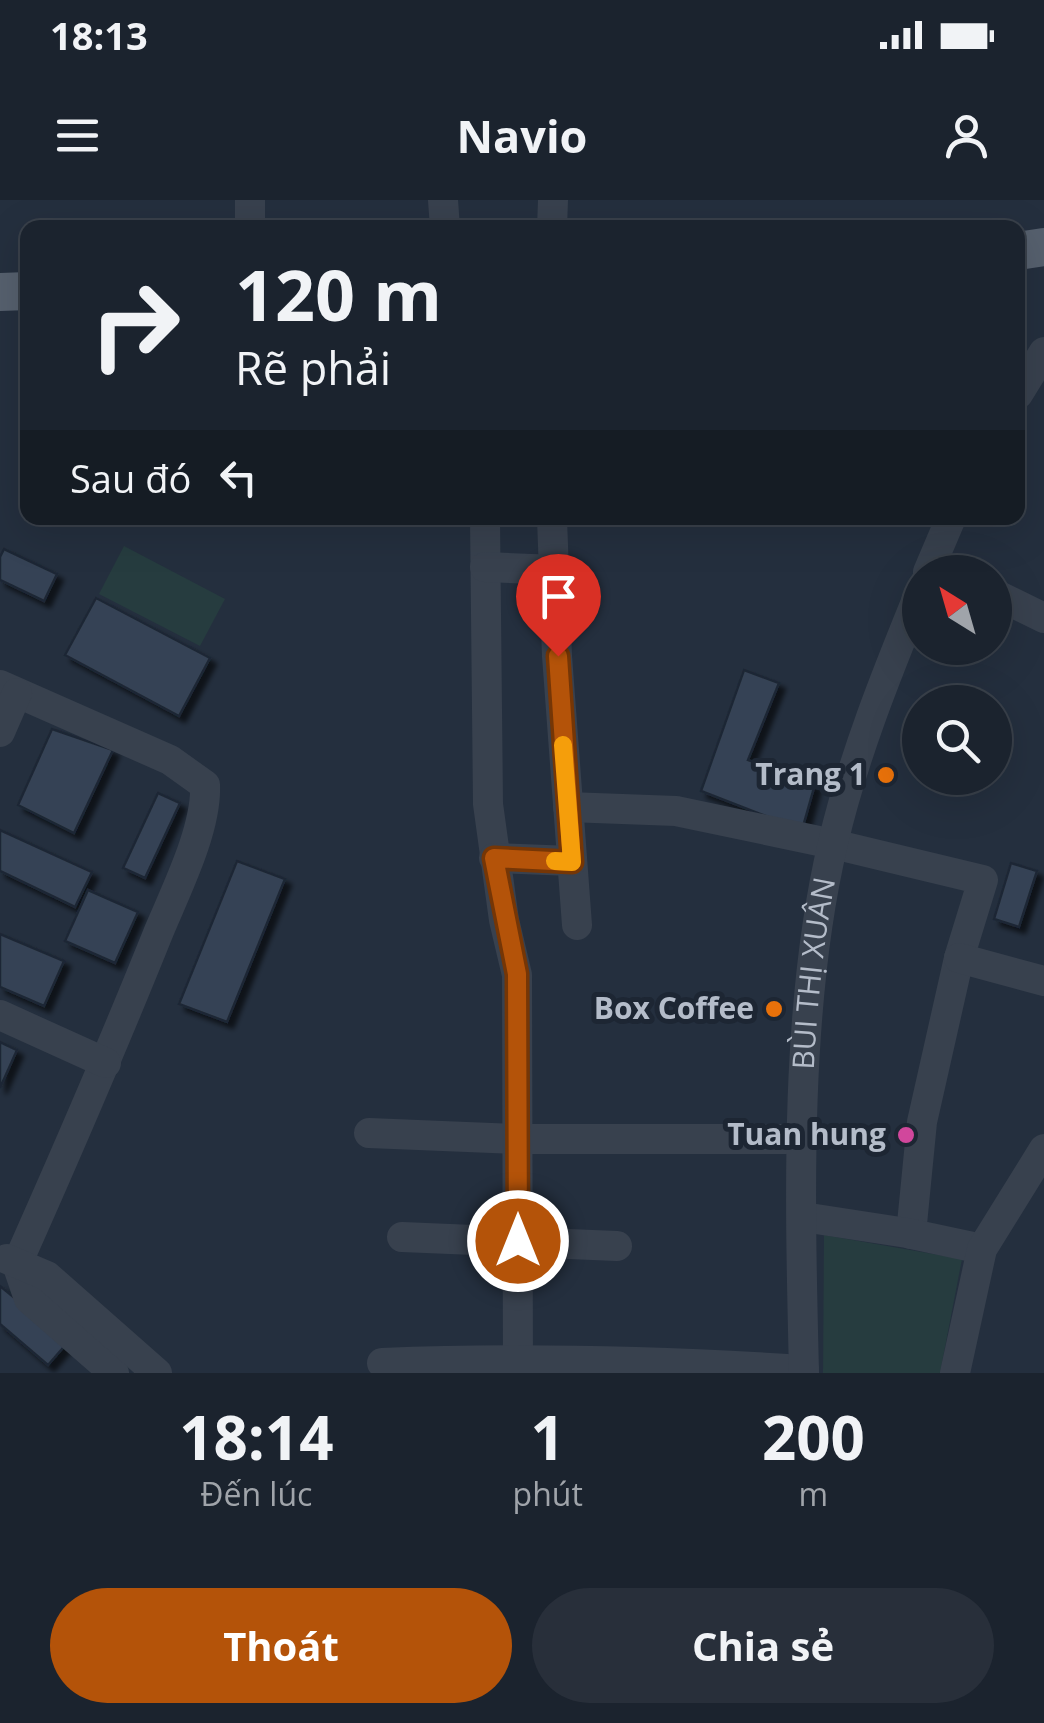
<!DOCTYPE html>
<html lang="vi">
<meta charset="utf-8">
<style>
body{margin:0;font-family:"Open Sans",sans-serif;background:#282f3a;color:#f1f3f6;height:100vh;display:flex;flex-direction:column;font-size:38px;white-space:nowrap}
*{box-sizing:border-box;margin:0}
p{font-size:32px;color:#a0a4aa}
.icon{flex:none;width:55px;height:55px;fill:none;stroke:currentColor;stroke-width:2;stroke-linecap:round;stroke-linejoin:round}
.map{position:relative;height:1173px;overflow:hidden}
.panel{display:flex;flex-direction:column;background:#1b232e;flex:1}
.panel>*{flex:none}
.guide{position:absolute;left:20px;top:20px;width:1005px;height:305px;border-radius:20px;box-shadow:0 10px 40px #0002,0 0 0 2px #39404a;background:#1b232e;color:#f1f3f6;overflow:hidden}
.needle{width:65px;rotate:323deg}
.tools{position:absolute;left:902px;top:355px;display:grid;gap:20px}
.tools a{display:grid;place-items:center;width:110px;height:110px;border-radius:50%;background:#1b232e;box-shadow:0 10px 40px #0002,0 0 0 2px #39404a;font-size:50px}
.pin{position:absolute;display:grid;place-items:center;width:85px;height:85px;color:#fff;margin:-102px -42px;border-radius:50% 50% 50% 0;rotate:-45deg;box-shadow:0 0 10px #0007}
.pin .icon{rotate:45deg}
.me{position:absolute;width:110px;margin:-55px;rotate:0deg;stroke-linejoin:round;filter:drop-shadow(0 0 8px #0008)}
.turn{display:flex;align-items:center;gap:35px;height:210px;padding:0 50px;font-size:45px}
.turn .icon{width:130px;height:130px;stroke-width:2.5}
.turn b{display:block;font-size:70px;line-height:85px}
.then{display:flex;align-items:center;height:95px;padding:0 50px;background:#0003;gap:20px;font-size:38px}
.eta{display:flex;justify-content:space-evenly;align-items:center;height:170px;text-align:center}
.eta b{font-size:60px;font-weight:700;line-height:70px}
.action{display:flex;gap:20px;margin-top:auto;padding:20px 50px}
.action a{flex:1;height:115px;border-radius:60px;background:#b45309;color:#fff;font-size:40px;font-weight:700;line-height:115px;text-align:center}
.action a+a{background:#282f3a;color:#f1f3f6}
.status{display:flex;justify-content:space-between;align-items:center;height:70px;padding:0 50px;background:#1b232e;direction:ltr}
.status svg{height:28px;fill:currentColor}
header{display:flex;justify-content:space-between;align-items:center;height:130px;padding:0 50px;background:#1b232e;font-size:45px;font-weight:700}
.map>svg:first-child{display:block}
.green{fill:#263c3f}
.building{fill:#364354;stroke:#1f2835;stroke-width:2.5;filter:url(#shadow)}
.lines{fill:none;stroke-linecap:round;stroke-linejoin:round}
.minor{stroke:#38414e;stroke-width:30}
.major{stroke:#56606e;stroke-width:38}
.route-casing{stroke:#753606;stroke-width:25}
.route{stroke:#b45309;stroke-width:18}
.slow{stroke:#f59e0b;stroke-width:18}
.food-dot{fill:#e8710a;stroke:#1d2633;stroke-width:4}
.hotel-dot{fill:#d1479c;stroke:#1d2633;stroke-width:4}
.labels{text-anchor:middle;stroke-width:10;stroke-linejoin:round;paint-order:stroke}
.poi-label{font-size:30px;font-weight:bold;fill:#b4bcc9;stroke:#1d2633;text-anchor:end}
.street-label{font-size:30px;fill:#b4bcc9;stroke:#1d2633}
</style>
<div class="status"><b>18:13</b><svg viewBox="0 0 49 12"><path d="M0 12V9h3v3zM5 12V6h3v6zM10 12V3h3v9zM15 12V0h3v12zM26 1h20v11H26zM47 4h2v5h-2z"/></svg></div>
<header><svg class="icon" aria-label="menu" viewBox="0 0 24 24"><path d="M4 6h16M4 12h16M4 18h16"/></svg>Navio<svg class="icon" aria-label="person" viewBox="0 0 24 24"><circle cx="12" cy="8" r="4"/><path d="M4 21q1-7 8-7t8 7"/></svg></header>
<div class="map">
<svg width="1044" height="1173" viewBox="0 0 1044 1173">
<defs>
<filter id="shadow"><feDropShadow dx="6" dy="6" stdDeviation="2.5" flood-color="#0009"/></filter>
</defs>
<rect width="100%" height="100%" fill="#242f3e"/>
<g class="green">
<path d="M 124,346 L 225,399 L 200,446 L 99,394 Z"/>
<path d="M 824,1035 L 962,1059 L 940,1173 L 823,1173 Z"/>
</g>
<g class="building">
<path d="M 4,349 L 57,374 L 44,401 L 0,380 L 0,357 Z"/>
<path d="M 96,398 L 210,458 L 179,516 L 65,455 Z"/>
<path d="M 744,470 L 779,483 L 748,560 L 815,584 L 802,630 L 701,591 Z"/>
<path d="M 52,529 L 113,550 L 74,633 L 18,605 Z"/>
<path d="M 158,593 L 180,603 L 145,678 L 123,668 Z"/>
<path d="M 0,630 L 92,672 L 75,707 L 0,671 Z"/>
<path d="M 237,661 L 285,679 L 227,822 L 179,804 Z"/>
<path d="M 1011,663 L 1037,671 L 1019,727 L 994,719 Z"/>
<path d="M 88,690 L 138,712 L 115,763 L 65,741 Z"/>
<path d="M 0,734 L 64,761 L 44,806 L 0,787 Z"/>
<path d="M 0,842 L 17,850 L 0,888 Z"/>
<path d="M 0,1086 L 68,1142 L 48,1165 L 0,1124 Z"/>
</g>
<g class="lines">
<g class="minor">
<path d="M 250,0 L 250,28"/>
<path d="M 443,0 L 445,28"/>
<path d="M 552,28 L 553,0"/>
<path d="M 1018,194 L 1044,152"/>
<path d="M 485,318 L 488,604 L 504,720 L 517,775 L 518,1173"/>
<path d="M 552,318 L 557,456 L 577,725"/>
<path d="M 485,367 L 555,370"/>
<path d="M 928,372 L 951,318"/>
<path d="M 995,394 L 1044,418"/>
<path d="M 0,485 L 170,560 L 205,585 C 207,629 176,690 159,731 C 114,843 66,954 17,1064 L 29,1099 L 114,1173"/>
<path d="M 0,532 L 17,493"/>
<path d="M 568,607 L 676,611 L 833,644 L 983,680 L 959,758 L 922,922 L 911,1034"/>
<path d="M 494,658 L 572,661"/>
<path d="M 959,758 L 1044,781"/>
<path d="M 0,815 L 106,863"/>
<path d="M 369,933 L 517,939 L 804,939"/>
<path d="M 803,1017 L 907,1033 L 982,1049"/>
<path d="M 402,1037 L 617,1046"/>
<path d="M 7,1059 L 47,1076 L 157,1173"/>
<path d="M 382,1163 C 524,1157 662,1161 804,1170"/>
<path id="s1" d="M 804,1173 C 800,1004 794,808 833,643 C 853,557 887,473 920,392"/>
<path d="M 955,1173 L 982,1049 L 1044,949"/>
</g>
<g class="major">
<path d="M 1018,51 L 1044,47"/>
<path d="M 0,92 L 28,91"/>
</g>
</g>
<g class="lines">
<g class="route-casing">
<path id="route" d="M 518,1041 L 517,774 L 494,658 L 572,662 L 558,456"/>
</g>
<use href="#route" class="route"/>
<path class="slow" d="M 555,661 L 572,662 L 563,545"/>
</g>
<g class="food-dot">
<circle cx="886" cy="575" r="10"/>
<circle cx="774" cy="809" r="10"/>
</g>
<circle class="hotel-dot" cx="906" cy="935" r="10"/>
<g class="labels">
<g class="poi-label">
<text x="866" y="585">Trang 1</text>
<text x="754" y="819">Box Coffee</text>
<text x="886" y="945">Tuan hung</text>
</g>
<g class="street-label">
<text dy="10" stroke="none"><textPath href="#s1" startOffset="400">BÙI THỊ XUÂN</textPath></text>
</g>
</g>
</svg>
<div class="tools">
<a><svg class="needle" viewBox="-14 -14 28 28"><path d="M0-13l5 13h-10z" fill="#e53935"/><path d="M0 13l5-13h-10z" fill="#a0a4aa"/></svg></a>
<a><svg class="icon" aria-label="search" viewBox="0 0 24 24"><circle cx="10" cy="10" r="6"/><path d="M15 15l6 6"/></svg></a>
</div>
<div class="pin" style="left:558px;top:456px;background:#d93025"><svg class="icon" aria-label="arrive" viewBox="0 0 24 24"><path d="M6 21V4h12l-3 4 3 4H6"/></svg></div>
<svg class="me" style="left:518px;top:1041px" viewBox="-20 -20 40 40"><circle r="17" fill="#b45309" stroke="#fff" stroke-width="3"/><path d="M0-11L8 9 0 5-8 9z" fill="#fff"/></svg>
<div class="guide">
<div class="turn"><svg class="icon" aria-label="right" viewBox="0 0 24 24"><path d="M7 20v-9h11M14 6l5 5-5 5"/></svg><div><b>120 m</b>Rẽ phải</div></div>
<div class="then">Sau đó<svg class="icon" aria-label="left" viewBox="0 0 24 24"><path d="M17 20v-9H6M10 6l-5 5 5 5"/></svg></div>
</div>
</div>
<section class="panel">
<div class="eta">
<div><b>18:14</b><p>Đến lúc</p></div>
<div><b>1</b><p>phút</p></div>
<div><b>200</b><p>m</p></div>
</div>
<div class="action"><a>Thoát</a><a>Chia sẻ</a></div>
</section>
